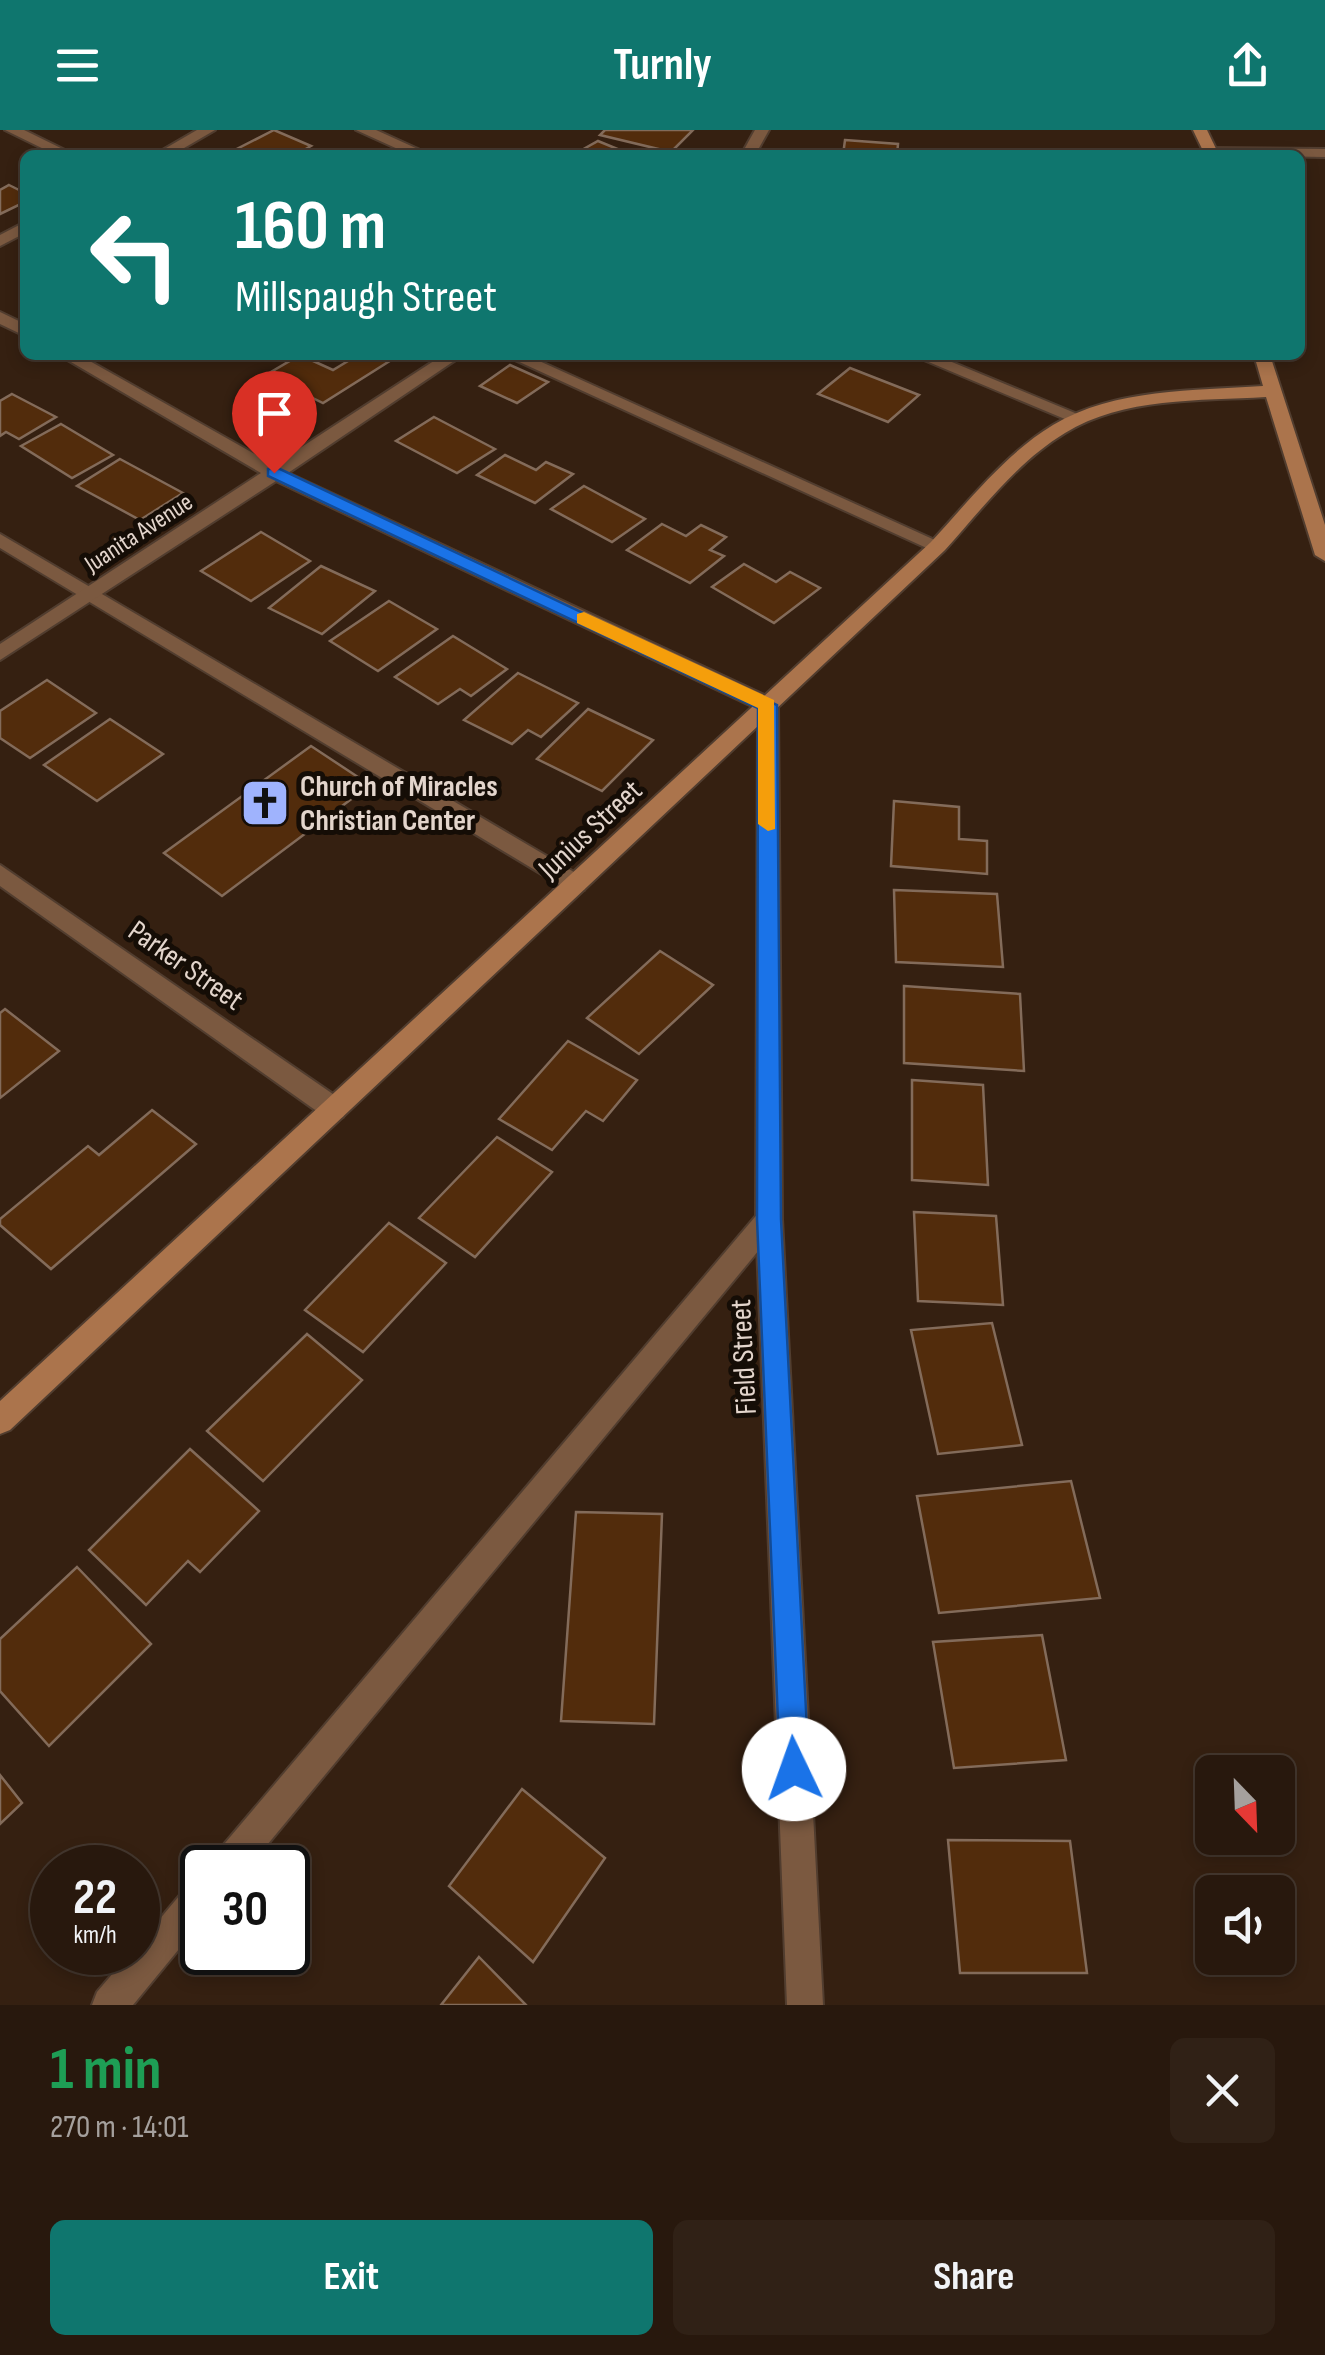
<!DOCTYPE html>
<meta charset="utf-8">
<style>
body{margin:0;font-family:"Sofia Sans Condensed",sans-serif;background:#302116;color:#f1f3f6;height:100vh;display:flex;flex-direction:column;font-size:38px;white-space:nowrap}
*{box-sizing:border-box;margin:0}
p{font-size:32px;color:#a5a09d}
.icon{flex:none;width:55px;height:55px;fill:none;stroke:currentColor;stroke-width:2;stroke-linecap:round;stroke-linejoin:round}
.map{position:relative;height:1875px;overflow:hidden}
.sheet{display:flex;flex-direction:column;background:#28180d;flex:1}
.sheet>*{flex:none}
.hud{position:absolute;left:20px;top:20px;width:1285px;height:210px;border-radius:15px;box-shadow:0 5px 15px #0003,0 0 0 2px #44372e;background:#0f766e;color:#fff;overflow:hidden}
.needle{width:65px;rotate:157deg}
.controls{position:absolute;left:1195px;top:1625px;display:grid;gap:20px}
.controls a{display:grid;place-items:center;width:100px;height:100px;border-radius:15px;background:#28180d;box-shadow:0 5px 15px #0003,0 0 0 2px #44372e;font-size:50px}
.speed{position:absolute;left:30px;top:1715px;display:flex;gap:20px;font-size:50px;font-weight:700;text-align:center}
.speed>*{display:grid;place-content:center;width:130px;height:130px;border-radius:50%;background:#28180d;box-shadow:0 5px 15px #0003,0 0 0 2px #44372e;line-height:1}
.speed small{font-size:25px;font-weight:400}
.speed .limit{border:5px solid #111;border-radius:15px;background:#fff;color:#111}
.pin{position:absolute;display:grid;place-items:center;width:85px;height:85px;color:#fff;margin:-102px -42px;border-radius:50% 50% 50% 0;rotate:-45deg;box-shadow:0 0 10px #0007}
.pin .icon{rotate:45deg}
.me{position:absolute;width:110px;margin:-55px;rotate:357deg;stroke-linejoin:round;filter:drop-shadow(0 0 8px #0008)}
.turn{display:flex;align-items:center;gap:35px;height:210px;padding:0 50px;font-size:45px}
.turn .icon{width:130px;height:130px;stroke-width:2.5}
.turn b{display:block;font-size:70px;line-height:85px}
.round{display:grid;place-items:center;flex:none;width:105px;height:105px;border-radius:15px;background:#302116}
.summary{display:flex;align-items:center;justify-content:space-between;height:170px;padding:0 50px}
h1{font-size:60px;font-weight:700;line-height:75px;color:#1e9e55}
.button{display:flex;gap:20px;margin-top:auto;padding:20px 50px}
.button a{flex:1;height:115px;border-radius:15px;background:#0f766e;color:#fff;font-size:40px;font-weight:700;line-height:115px;text-align:center}
.button a+a{background:#302116;color:#f1f3f6}
header{display:flex;justify-content:space-between;align-items:center;height:130px;padding:0 50px;background:#0f766e;color:#fff;font-size:45px;font-weight:700}
.map>svg:first-child{display:block}
.building{fill:#522c0c;stroke:#836b5a;stroke-width:2.5}
.lines{fill:none;stroke-linecap:round;stroke-linejoin:round}
.lane-casing{stroke:#513d2f;stroke-width:4}
.street-casing{stroke:#513d2f;stroke-width:4}
.secondary-casing{stroke:#513d2f;stroke-width:4}
.lane{fill:#7b5940;fill-rule:evenodd}
.street{fill:#7b5940;fill-rule:evenodd}
.secondary{fill:#ab744c;fill-rule:evenodd}
.route{fill:#1a73e8;stroke:#114b97;stroke-width:2.5}
.slow{fill:#f59e0b}
.labels{text-anchor:middle;stroke-width:10;stroke-linejoin:round;paint-order:stroke}
.far-street-label{font-size:25px;fill:#e3d5cc;stroke:#150d06}
.poi-label{font-size:30px;font-weight:bold;fill:#e3d5cc;stroke:#150d06;text-anchor:start}
.street-label{font-size:30px;fill:#e3d5cc;stroke:#150d06}
</style>
<header><svg class="icon" aria-label="menu" viewBox="0 0 24 24"><path d="M4 6h16M4 12h16M4 18h16"/></svg>Turnly<svg class="icon" aria-label="share" viewBox="0 0 24 24"><path d="M12 15V3M7 8l5-5 5 5M5 13v7h14v-7"/></svg></header>
<div class="map">
<svg width="1325" height="1875" viewBox="0 0 1325 1875">
<rect width="100%" height="100%" fill="#352011"/>
<g class="building">
<path d="M 274,0 L 311,16 L 295,25 L 231,22 Z"/>
<path d="M 605,0 L 693,0 L 671,22 L 600,5 Z"/>
<path d="M 845,10 L 898,14 L 897,25 L 843,25 Z"/>
<path d="M 598,11 L 632,25 L 573,25 Z"/>
<path d="M 9,55 L 25,63 L 25,72 L 0,84 L 0,60 Z"/>
<path d="M 300,225 L 333,240 L 358,225 L 396,227 L 323,273 L 266,245 Z"/>
<path d="M 510,235 L 548,252 L 517,273 L 480,256 Z"/>
<path d="M 850,238 L 919,265 L 888,292 L 818,264 Z"/>
<path d="M 12,264 L 56,287 L 19,309 L 6,302 L 0,306 L 0,271 Z"/>
<path d="M 434,287 L 495,319 L 457,343 L 396,311 Z"/>
<path d="M 61,294 L 113,325 L 72,348 L 21,316 Z"/>
<path d="M 505,325 L 536,340 L 546,332 L 573,344 L 535,373 L 477,345 Z"/>
<path d="M 120,329 L 183,363 L 140,390 L 77,356 Z"/>
<path d="M 584,356 L 645,389 L 612,412 L 551,379 Z"/>
<path d="M 662,394 L 686,406 L 701,395 L 726,407 L 710,420 L 724,426 L 690,453 L 627,420 Z"/>
<path d="M 261,402 L 310,431 L 251,471 L 201,441 Z"/>
<path d="M 744,434 L 776,452 L 790,442 L 820,458 L 774,493 L 712,457 Z"/>
<path d="M 321,436 L 375,461 L 322,504 L 269,478 Z"/>
<path d="M 389,471 L 437,499 L 378,541 L 330,511 Z"/>
<path d="M 453,506 L 507,539 L 471,566 L 460,559 L 438,574 L 395,547 Z"/>
<path d="M 518,543 L 578,573 L 541,607 L 528,600 L 512,614 L 464,590 Z"/>
<path d="M 47,550 L 96,583 L 30,628 L 0,608 L 0,581 Z"/>
<path d="M 588,579 L 653,610 L 602,661 L 537,629 Z"/>
<path d="M 110,589 L 163,624 L 97,671 L 44,635 Z"/>
<path d="M 311,616 L 370,655 L 222,766 L 164,723 Z"/>
<path d="M 894,671 L 959,677 L 959,709 L 987,711 L 987,744 L 891,736 Z"/>
<path d="M 894,760 L 997,764 L 1003,837 L 896,832 Z"/>
<path d="M 660,821 L 713,855 L 639,924 L 587,888 Z"/>
<path d="M 904,856 L 1020,864 L 1024,941 L 904,933 Z"/>
<path d="M 5,879 L 59,921 L 0,968 L 0,883 Z"/>
<path d="M 568,911 L 637,950 L 603,991 L 586,981 L 552,1020 L 499,989 Z"/>
<path d="M 912,950 L 983,955 L 988,1055 L 912,1050 Z"/>
<path d="M 152,980 L 196,1014 L 51,1139 L 0,1095 L 0,1089 L 88,1016 L 99,1025 Z"/>
<path d="M 497,1007 L 552,1042 L 475,1127 L 419,1088 Z"/>
<path d="M 914,1082 L 996,1086 L 1003,1175 L 918,1171 Z"/>
<path d="M 389,1093 L 446,1133 L 363,1222 L 305,1180 Z"/>
<path d="M 992,1193 L 1022,1315 L 938,1324 L 911,1200 Z"/>
<path d="M 307,1204 L 362,1250 L 263,1351 L 207,1301 Z"/>
<path d="M 190,1319 L 259,1381 L 200,1442 L 188,1431 L 146,1475 L 89,1420 Z"/>
<path d="M 1071,1351 L 1100,1468 L 939,1483 L 917,1366 Z"/>
<path d="M 576,1382 L 662,1384 L 654,1594 L 561,1591 Z"/>
<path d="M 77,1437 L 151,1514 L 49,1616 L 0,1561 L 0,1509 Z"/>
<path d="M 1042,1505 L 1066,1630 L 954,1638 L 933,1512 Z"/>
<path d="M 0,1645 L 22,1673 L 0,1694 Z"/>
<path d="M 522,1659 L 605,1728 L 533,1832 L 449,1756 Z"/>
<path d="M 948,1710 L 1070,1711 L 1087,1843 L 960,1843 Z"/>
<path d="M 479,1827 L 526,1875 L 441,1875 Z"/>
</g>
<g class="lines">
<g class="lane-casing">
<g id="lane">
<path d="M 5,0 L 24,0 L 75,25 L 56,25 Z"/>
<path d="M 1211,18 L 1325,19 L 1325,27 L 1206,25 L 1206,19 Z"/>
<path d="M 504,225 L 526,225 L 948,416 L 938,422 L 931,420 Z"/>
<path d="M 0,404 L 584,748 L 587,754 L 584,760 L 568,760 L 0,418 Z"/>
<path d="M 769,1077 L 778,1081 L 782,1089 L 778,1097 L 248,1738 L 209,1738 L 214,1726 L 760,1081 Z"/>
<path d="M 202,1748 L 202,1791 L 133,1875 L 92,1875 L 97,1862 L 131,1822 L 138,1822 L 138,1815 L 190,1753 Z"/>
</g>
</g>
<g class="street-casing">
<g id="street">
<path d="M 197,0 L 215,0 L 172,25 L 154,25 Z"/>
<path d="M 356,0 L 376,0 L 431,25 L 411,25 Z"/>
<path d="M 755,0 L 769,0 L 755,25 L 741,25 Z"/>
<path d="M 25,92 L 25,103 L 0,116 L 0,105 Z"/>
<path d="M 0,182 L 25,194 L 25,206 L 0,194 Z"/>
<path d="M 59,225 L 79,225 L 274,335 L 443,225 L 463,225 L 288,343 L 775,570 L 778,575 L 782,1089 L 823,1875 L 787,1875 L 756,1089 L 758,579 L 276,351 L 0,530 L 0,514 L 261,343 Z"/>
<path d="M 912,225 L 935,225 L 1087,288 L 1084,292 L 1072,292 Z"/>
<path d="M 0,735 L 343,971 L 347,979 L 343,987 L 334,990 L 325,987 L 0,756 Z"/>
</g>
</g>
<g class="secondary-casing">
<g id="secondary">
<path d="M 1193,0 L 1207,0 L 1219,25 L 1205,25 Z"/>
<path d="M 1254,225 L 1270,225 L 1325,395 L 1325,431 L 1315,425 L 1266,267 C 1200,271 1123,267 1065,303 C 1017,332 982,379 945,420 L 10,1300 L 0,1304 L 0,1271 L 931,412 C 969,371 1005,324 1053,295 C 1115,258 1194,261 1263,256 Z"/>
</g>
</g>
<use href="#lane" class="lane"/>
<use href="#street" class="street"/>
<use href="#secondary" class="secondary"/>
</g>
<path class="route" d="M 268,339 L 280,339 L 777,575 L 781,1089 L 809,1639 L 805,1650 L 794,1654 L 784,1650 L 780,1639 L 757,1089 L 758,578 L 268,346 Z"/>
<path class="slow" d="M 584,482 L 774,570 L 775,699 L 768,701 L 758,694 L 758,578 L 577,493 L 577,484 Z"/>
<defs>
<g id="church-square" transform="scale(2.5)"><rect x="-9" y="-9" width="18" height="18" rx="4" fill="#9fb3fd" stroke="#150d06"/><path d="M-1.2-6h2.4v3.5h3.3v2.4h-3.3V6h-2.4V-.1h-3.3v-2.4h3.3Z" fill="#111"/></g>
</defs>
<g fill-rule="evenodd">
<use href="#church-square" x="265" y="673"/>
</g>
<g class="labels">
<g class="far-street-label">
<text transform="translate(138 402) rotate(-33)" y="9">Juanita Avenue</text>
</g>
<g class="poi-label">
<text x="300" y="666">Church of Miracles<tspan x="300" dy="34">Christian Center</tspan></text>
</g>
<g class="street-label">
<text transform="translate(590 699) rotate(-43)" y="10">Junius Street</text>
<text transform="translate(186 835) rotate(35)" y="10">Parker Street</text>
<text transform="translate(743 1227) rotate(-93)" y="10">Field Street</text>
</g>
</g>
</svg>
<div class="controls">
<a><svg class="needle" viewBox="-14 -14 28 28"><path d="M0-13l5 13h-10z" fill="#e53935"/><path d="M0 13l5-13h-10z" fill="#a5a09d"/></svg></a>
<a><svg class="icon" aria-label="sound" viewBox="0 0 24 24"><path d="M4 9h4l5-4v14l-5-4H4zM17 9q2 3 0 6"/></svg></a>
</div>
<div class="speed"><div>22<small>km/h</small></div><div class="limit">30</div></div>
<div class="pin" style="left:274px;top:343px;background:#d93025"><svg class="icon" aria-label="arrive" viewBox="0 0 24 24"><path d="M6 21V4h12l-3 4 3 4H6"/></svg></div>
<svg class="me" style="left:794px;top:1639px" viewBox="-20 -20 40 40"><circle r="19" fill="#fff"/><path d="M0-13L10 11 0 6-10 11z" fill="#1a73e8"/></svg>
<div class="hud">
<div class="turn"><svg class="icon" aria-label="left" viewBox="0 0 24 24"><path d="M17 20v-9H6M10 6l-5 5 5 5"/></svg><div><b>160 m</b>Millspaugh Street</div></div>
</div>
</div>
<section class="sheet">
<div class="summary"><div><h1>1 min</h1><p>270 m · 14:01</p></div><a class="round"><svg class="icon" aria-label="close" viewBox="0 0 24 24"><path d="M6 6l12 12M18 6L6 18"/></svg></a></div>
<div class="button"><a>Exit</a><a>Share</a></div>
</section>
